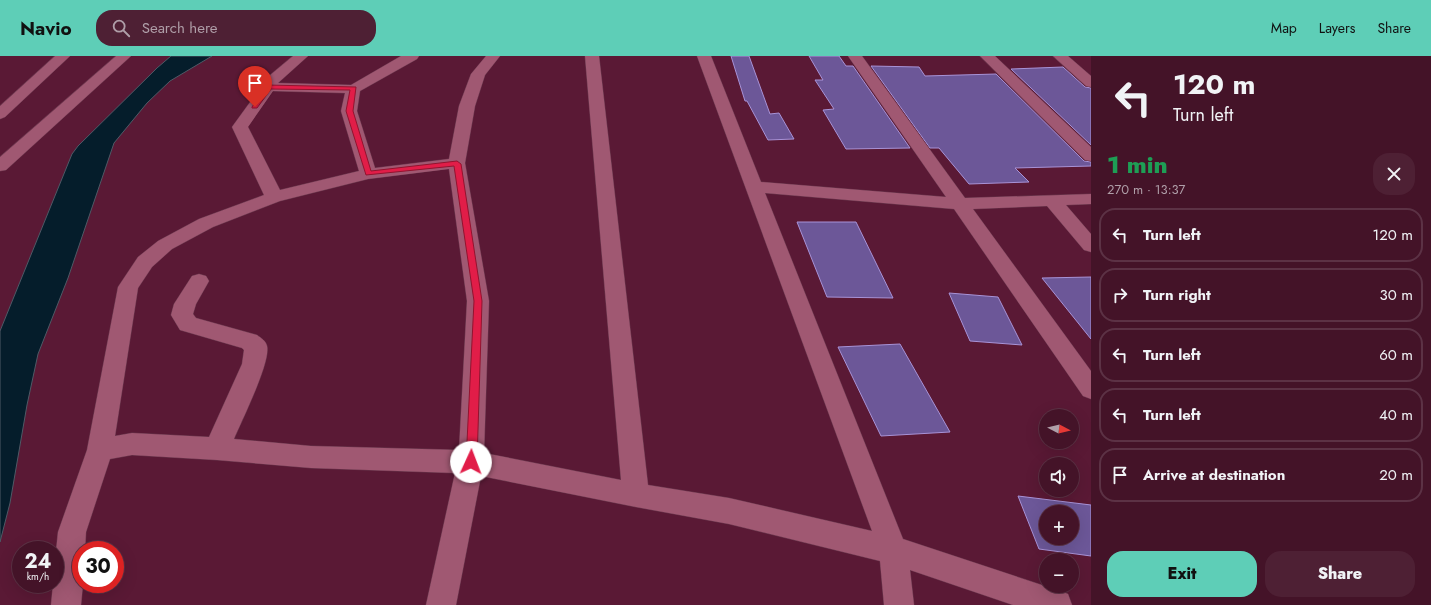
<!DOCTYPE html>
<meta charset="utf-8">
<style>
body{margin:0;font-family:Jost,sans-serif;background:#4e2034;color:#f1f3f6;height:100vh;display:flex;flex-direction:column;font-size:15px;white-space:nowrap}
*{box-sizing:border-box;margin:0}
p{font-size:13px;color:#af9ea8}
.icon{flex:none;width:22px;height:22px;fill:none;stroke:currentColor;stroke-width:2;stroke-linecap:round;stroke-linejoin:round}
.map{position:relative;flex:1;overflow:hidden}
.details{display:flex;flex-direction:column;background:#441328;width:340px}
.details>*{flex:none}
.hud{background:#441328;color:#f1f3f6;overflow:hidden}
.needle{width:26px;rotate:97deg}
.fabs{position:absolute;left:1039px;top:353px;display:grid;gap:8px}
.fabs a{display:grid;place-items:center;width:40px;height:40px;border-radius:50%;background:#441328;box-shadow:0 4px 16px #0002,0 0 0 1px #5c3245;font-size:20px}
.speed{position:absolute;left:12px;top:485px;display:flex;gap:8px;font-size:20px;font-weight:700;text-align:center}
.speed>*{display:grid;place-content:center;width:52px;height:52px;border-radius:50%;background:#441328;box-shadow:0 4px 16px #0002,0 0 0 1px #5c3245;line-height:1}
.speed small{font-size:10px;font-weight:400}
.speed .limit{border:6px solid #d22;background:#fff;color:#111}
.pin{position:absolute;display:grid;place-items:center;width:34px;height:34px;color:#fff;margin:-41px -17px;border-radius:50% 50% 50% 0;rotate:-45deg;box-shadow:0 0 4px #0007}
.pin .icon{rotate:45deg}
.me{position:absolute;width:44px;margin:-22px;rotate:2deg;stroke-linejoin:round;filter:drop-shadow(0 0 3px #0008)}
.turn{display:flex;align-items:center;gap:14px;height:84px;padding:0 16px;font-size:18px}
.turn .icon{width:52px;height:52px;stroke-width:2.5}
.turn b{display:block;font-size:28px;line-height:34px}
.round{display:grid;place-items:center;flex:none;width:42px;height:42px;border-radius:16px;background:#4e2034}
.head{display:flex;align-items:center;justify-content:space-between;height:68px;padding:0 16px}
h1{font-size:24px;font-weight:800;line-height:30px;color:#1e9e55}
.primary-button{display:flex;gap:8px;margin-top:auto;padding:8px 16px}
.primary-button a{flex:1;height:46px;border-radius:16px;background:#5eceb7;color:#111;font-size:16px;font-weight:800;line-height:46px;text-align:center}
.primary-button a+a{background:#4e2034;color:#f1f3f6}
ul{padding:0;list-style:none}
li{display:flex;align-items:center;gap:12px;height:54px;margin:0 8px 6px;padding:0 8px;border:2px solid #5c3245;border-radius:16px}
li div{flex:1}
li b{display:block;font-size:15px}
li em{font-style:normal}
header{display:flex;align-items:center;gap:24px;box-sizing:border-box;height:56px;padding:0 20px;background:#5eceb7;color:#111}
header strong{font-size:19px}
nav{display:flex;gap:22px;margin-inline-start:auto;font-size:14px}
.search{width:280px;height:36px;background:#4e2034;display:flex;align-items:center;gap:10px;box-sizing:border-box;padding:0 14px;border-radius:16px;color:#af9ea8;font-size:15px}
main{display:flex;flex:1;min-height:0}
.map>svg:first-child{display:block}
.water{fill:#051d2b;stroke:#4e5a66}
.building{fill:#6c5798;stroke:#a893d7;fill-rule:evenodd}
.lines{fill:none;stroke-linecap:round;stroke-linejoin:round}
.minor-casing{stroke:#6a384e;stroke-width:1}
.minor{fill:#a05872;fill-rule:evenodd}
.route{fill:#e11d48;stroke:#92132f}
</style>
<header>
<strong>Navio</strong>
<div class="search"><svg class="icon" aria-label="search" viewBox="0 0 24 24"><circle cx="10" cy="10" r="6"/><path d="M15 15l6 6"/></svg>Search here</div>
<nav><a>Map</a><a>Layers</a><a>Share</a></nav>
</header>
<main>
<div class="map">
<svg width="1091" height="549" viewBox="0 0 1091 549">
<rect width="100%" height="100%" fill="#5a1935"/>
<path class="water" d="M 212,0 L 170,25 L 147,47 L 114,87 L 68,222 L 38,298 L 27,349 L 10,447 L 0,486 L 0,275 L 72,98 L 78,90 L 157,12 L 171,0 Z"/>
<g class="building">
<path d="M 731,0 L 749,0 L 770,58 L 779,57 L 794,83 L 768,84 L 747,45 L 745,45 Z"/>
<path d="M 809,0 L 839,0 L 846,10 L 853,10 L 910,92 L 846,93 L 823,54 L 834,53 L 815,24 L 823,24 Z"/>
<path d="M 871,10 L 919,11 L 925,20 L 996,18 L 1084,105 L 1091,106 L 1091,110 L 1015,112 L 1029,126 L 969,128 L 939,92 L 930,92 Z"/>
<path d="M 1063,11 L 1085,31 L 1091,32 L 1091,89 L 1011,13 Z"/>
<path d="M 797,166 L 856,166 L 893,242 L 827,241 Z"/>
<path d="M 1091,221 L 1091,283 L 1042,222 Z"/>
<path d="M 949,237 L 998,241 L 1022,289 L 970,285 Z"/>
<path d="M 900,288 L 950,376 L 881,380 L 838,291 Z"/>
<path d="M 1018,440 L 1091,449 L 1091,500 L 1039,493 ZM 1046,456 L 1072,456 L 1072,482 L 1046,482 Z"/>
</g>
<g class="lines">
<g class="minor-casing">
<g id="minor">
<path d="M 55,0 L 70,0 L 5,61 L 0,63 L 0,50 Z"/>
<path d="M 116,0 L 131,0 L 6,114 L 0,115 L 0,101 Z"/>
<path d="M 293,0 L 308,0 L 278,27 L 351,29 L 401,0 L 419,0 L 417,3 L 360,35 L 357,55 L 375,112 L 449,103 L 459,50 L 471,18 L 486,0 L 500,0 L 485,19 L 475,50 L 465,107 L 489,245 L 484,397 L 621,424 L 585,0 L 599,0 L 648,429 L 729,442 L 872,475 L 697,0 L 711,0 L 761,126 L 946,141 L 848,0 L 862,0 L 965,142 L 1091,138 L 1091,148 L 1066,149 L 1091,178 L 1091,196 L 1084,194 L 1047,150 L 973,153 L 1091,315 L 1091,343 L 1083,340 L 954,153 L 765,137 L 903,483 L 1057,534 L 1068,538 L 1072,549 L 1013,549 L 910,514 L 914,549 L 884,549 L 880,505 L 729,468 L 636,451 L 481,420 L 456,549 L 426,549 L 455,417 L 311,412 L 217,404 L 132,399 L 110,403 L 86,476 L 85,494 L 81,494 L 81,528 L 83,528 L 81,549 L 51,549 L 53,528 L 55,528 L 55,505 L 58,476 L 87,394 L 118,231 L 138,201 L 158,185 L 199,163 L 264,139 L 232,71 L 269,20 ZM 273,35 L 345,37 L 341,55 L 359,115 L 280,134 L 248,71 ZM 449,113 L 467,245 L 459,394 L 311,390 L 234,383 C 241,366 271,306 267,290 C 266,285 261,282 257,279 L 196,262 L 193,258 L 196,248 L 209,225 L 206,220 L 199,218 L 192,220 L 174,248 L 171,259 L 180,274 L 242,292 L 244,294 L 242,308 L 209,381 L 132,377 L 115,380 L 138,232 L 152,211 L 172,193 L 213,171 L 280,145 L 368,123 Z"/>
<path d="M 980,0 L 995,0 L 1091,91 L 1091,105 L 1085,104 Z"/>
<path d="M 1053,0 L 1068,0 L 1091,20 L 1091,31 L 1086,30 Z"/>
</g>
</g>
<use href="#minor" class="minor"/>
</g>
<path class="route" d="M 267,29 L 356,31 L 353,55 L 371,115 L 457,105 L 461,108 L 482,245 L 477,406 L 475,409 L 471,411 L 467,409 L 466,406 L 474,245 L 454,110 L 366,119 L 346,55 L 350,34 L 271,33 L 257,52 L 252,52 L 252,51 Z"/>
</svg>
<div class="fabs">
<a><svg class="needle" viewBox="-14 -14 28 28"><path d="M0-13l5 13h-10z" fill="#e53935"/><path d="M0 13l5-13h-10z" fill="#af9ea8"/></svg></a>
<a><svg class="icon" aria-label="sound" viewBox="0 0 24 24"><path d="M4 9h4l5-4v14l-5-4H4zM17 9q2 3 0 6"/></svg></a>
<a>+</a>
<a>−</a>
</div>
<div class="speed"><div>24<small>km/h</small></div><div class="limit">30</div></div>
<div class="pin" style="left:255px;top:51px;background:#d93025"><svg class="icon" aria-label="arrive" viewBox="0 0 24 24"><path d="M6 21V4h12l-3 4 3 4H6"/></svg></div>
<svg class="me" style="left:471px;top:406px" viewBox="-20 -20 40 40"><circle r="19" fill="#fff"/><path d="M0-13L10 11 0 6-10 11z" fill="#e11d48"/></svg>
</div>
<section class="details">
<div class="hud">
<div class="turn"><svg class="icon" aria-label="left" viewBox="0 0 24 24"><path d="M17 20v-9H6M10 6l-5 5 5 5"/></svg><div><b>120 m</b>Turn left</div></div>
</div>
<div class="head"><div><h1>1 min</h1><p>270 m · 13:37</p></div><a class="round"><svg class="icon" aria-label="close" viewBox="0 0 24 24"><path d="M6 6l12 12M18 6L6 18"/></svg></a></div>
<ul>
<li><svg class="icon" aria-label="left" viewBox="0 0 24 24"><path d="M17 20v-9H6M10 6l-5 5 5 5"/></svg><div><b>Turn left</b></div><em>120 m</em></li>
<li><svg class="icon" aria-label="right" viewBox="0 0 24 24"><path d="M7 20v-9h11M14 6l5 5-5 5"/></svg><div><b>Turn right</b></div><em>30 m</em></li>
<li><svg class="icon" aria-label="left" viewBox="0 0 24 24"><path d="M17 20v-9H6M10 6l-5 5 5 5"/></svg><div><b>Turn left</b></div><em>60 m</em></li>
<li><svg class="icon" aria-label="left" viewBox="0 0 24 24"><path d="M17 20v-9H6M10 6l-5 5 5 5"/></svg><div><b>Turn left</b></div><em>40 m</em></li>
<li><svg class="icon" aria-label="arrive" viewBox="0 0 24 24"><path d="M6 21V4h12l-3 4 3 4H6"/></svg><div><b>Arrive at destination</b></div><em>20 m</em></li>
</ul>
<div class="primary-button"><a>Exit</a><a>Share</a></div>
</section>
</main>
